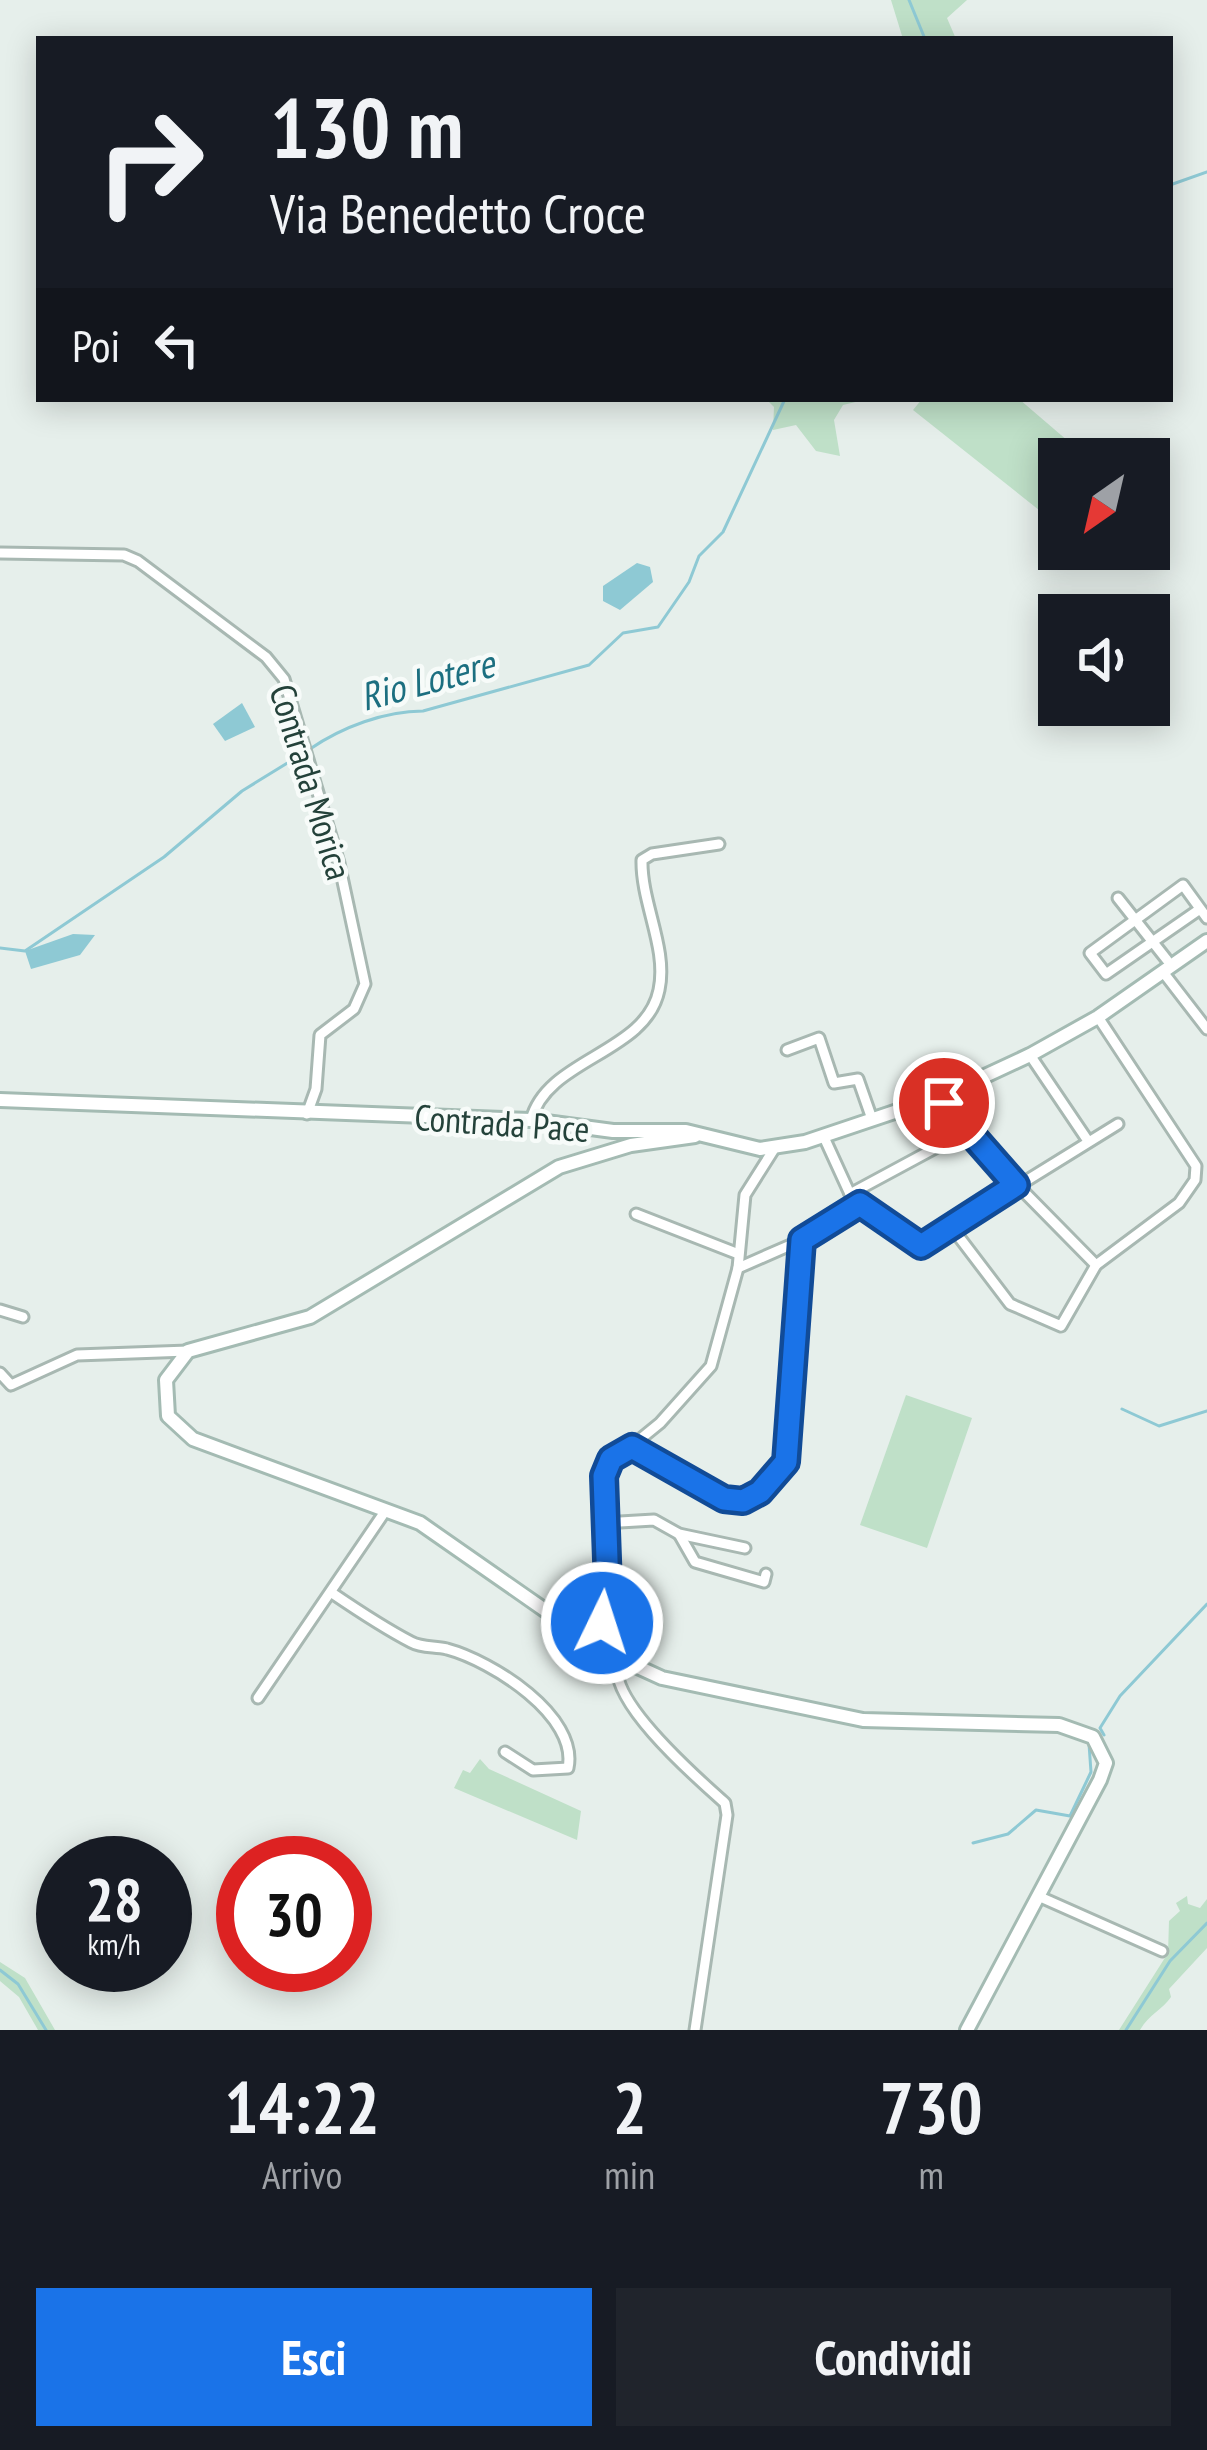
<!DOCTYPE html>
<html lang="it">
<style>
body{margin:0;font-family:"PT Sans Narrow",sans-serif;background:#20242c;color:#f1f3f6;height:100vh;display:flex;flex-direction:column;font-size:45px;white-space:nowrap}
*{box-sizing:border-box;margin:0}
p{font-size:39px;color:#9ea1a6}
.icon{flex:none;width:66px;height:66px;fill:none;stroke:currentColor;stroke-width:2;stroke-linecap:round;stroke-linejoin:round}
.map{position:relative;height:2030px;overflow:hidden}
.drawer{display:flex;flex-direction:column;background:#171b24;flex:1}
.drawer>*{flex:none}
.hud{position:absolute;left:36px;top:36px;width:1137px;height:366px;border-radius:0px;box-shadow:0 6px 30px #0003;background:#171b24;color:#f1f3f6;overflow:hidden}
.needle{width:78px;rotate:214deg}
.tools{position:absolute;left:1038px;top:438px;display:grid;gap:24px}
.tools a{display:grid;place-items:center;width:132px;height:132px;border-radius:0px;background:#171b24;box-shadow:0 6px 30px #0003;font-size:60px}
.speed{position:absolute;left:36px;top:1836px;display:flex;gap:24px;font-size:60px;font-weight:700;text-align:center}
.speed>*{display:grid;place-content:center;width:156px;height:156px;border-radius:50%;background:#171b24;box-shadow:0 6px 30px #0003;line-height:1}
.speed small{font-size:30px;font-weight:400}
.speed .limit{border:18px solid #d22;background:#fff;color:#111}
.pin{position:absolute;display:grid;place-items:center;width:102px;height:102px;color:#fff;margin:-51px;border:6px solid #fff;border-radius:50%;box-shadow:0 3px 12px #0007}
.me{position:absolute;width:132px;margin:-66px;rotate:4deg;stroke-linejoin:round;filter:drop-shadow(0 0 9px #0008)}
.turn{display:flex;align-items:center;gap:42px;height:252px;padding:0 36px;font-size:54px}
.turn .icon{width:156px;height:156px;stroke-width:2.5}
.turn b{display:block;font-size:84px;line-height:102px}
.then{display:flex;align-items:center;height:114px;padding:0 36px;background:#0003;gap:24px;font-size:45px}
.eta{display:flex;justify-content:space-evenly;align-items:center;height:204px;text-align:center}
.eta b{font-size:72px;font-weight:800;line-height:84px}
.button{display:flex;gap:24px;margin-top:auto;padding:24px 36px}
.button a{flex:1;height:138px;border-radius:0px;background:#1a73e8;color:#fff;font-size:48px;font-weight:800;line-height:138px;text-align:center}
.button a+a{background:#20242c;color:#f1f3f6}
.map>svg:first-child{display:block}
.green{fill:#bfe0c8}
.water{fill:#8ec9d4}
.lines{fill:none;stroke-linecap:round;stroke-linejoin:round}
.stream{stroke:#8ec9d4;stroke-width:3}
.street-casing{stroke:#a8b8b2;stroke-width:15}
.secondary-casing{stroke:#a4bbb3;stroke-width:18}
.street{stroke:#fff;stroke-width:9}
.secondary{stroke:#fff;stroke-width:12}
.route-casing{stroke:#114b97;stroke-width:30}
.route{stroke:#1a73e8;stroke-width:21}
.labels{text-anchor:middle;stroke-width:9;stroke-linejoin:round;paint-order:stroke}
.street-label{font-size:36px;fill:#24423a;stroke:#f7fbf9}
.water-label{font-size:39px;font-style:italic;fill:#1c6f80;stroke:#f7fbf9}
</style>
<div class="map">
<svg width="1207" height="2030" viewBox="0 0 1207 2030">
<rect width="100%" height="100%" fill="#e6efeb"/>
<g class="green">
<path d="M 891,0 L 967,0 L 947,18 L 956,39 L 903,39 Z"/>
<path d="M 766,399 L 868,399 L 843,405 L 834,420 L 840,456 L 816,451 L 796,425 L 773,430 L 774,407 Z"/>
<path d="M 922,399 L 1019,399 L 1089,459 L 1059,459 L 1059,534 L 1044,514 L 913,410 Z"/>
<path d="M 906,1395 L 972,1418 L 927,1548 L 860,1525 Z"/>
<path d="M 480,1759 L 489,1769 L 581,1811 L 577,1840 L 454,1788 L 463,1770 L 470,1773 Z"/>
<path d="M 1187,1896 L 1188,1904 L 1200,1908 L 1207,1899 L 1207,1948 L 1169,1989 L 1171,1997 C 1162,2010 1149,2014 1140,2030 L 1119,2030 L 1168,1953 L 1169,1921 L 1180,1911 L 1176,1903 Z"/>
<path d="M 0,1962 L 25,1978 L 55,2030 L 38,2030 L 19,1997 L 0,1981 Z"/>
</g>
<g class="water">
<path d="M 637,563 L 650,567 L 653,582 L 620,610 L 603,601 L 603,586 Z"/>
<path d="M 242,703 L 255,727 L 225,741 L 213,724 Z"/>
<path d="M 73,934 L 95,935 L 80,955 L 31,969 L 25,951 Z"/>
</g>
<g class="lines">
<g class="stream">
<path d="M 909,0 L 925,39"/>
<path d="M 1170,185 L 1207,172"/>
<path d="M 310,749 C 342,727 385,711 423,711 L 589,665 L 623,633 L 658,627 L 689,582 L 699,556 L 723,532 L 785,399"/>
<path d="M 0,948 L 25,951 L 164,857 L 242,791 L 302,754"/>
<path d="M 1122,1409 L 1159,1426 L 1207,1411"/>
<path d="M 1104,1735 L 1100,1728 L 1120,1696 L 1207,1604"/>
<path d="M 973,1843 L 1008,1834 L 1036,1810 L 1070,1816 L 1091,1772 L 1089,1744"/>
<path d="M 0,1970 L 18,1984 L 46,2030"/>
<path d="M 1126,2030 L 1170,1961 L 1207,1923"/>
</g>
<g class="street-casing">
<g id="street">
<path d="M 0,553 L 124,555 L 138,561 L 266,657 L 284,679 L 339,863 L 365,984 L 354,1009 L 320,1035 L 316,1089 L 307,1114"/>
<path d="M 1118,898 L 1167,960"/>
<path d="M 1200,909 L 1106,974 L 1090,953 L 1183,885 L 1207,918"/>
<path d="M 1163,972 L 1207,1029"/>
<path d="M 787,1050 L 819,1038 L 834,1083 L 858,1079 L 872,1119"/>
<path d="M 1030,1055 L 1088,1141"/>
<path d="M 942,1096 L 965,1132 L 1096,1265"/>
<path d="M 531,1120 C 547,1058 646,1054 659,990 C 668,948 641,903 642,860 L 652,854 L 719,844"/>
<path d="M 823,1135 L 850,1194 L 921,1246 L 1118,1124"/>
<path d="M 850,1194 L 965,1132"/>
<path d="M 636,1214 L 736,1253"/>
<path d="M 953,1229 L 1010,1304 L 1061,1326 L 1096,1265 L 1179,1203 L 1195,1180 L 1196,1166 L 1098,1017"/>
<path d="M 738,1268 L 802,1240 L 860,1204"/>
<path d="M 0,1310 L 23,1317"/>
<path d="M 0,1373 L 11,1385 L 77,1355 L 188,1351"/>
<path d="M 631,1447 L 724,1499 L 743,1501 L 760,1492 L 786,1462 L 802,1240"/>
<path d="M 603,1523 L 654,1520 L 679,1534 L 745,1548"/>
<path d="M 679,1534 L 695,1562 L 764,1582 L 766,1574"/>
<path d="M 332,1593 C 357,1610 384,1628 411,1642 C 422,1648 434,1646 447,1649 C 492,1661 579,1716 568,1768 L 533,1770 L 505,1752"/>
<path d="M 593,1644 C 622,1588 593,1526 606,1467 L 660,1423 L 711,1366 L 738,1268 L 745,1195 L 774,1149"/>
<path d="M 619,1660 C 603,1697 698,1779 725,1803 L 727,1815 L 695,2030"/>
<path d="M 258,1698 L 386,1510"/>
<path d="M 1038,1896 L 1162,1951"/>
</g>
</g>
<g class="secondary-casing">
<g id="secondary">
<path d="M 0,1100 L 531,1120 L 613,1131 L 686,1131 L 760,1149 L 805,1142 L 942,1096 L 1030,1055 L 1098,1017 L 1207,941"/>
<path d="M 695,1136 L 631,1145 L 559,1167 L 310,1317 L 188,1351 L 166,1380 L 168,1416 L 193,1439 L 420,1523 L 605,1652 L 662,1678 L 863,1720 L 1059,1725 L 1093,1737 L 1106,1763 L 1100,1780 L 967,2030"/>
</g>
</g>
<use href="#street" class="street"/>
<use href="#secondary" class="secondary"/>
</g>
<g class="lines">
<g class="route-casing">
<path id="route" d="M 602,1623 L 608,1587 L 604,1476 L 611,1459 L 632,1447 L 724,1499 L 743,1501 L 760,1492 L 786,1462 L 802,1240 L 860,1204 L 921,1246 L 1016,1185 L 944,1103"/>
</g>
<use href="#route" class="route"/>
</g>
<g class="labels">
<g class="street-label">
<text transform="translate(311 782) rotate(73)" y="13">Contrada Morica</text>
<text transform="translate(502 1123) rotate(4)" y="13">Contrada Pace</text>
</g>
<g class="water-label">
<text transform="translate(427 680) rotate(-15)" y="14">Rio Lotere</text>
</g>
</g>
</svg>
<div class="tools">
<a><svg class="needle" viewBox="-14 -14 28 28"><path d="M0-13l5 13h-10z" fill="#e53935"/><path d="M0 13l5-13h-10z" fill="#9ea1a6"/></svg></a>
<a><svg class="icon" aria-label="sound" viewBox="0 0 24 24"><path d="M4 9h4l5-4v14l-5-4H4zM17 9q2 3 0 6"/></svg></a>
</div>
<div class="speed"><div>28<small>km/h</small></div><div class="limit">30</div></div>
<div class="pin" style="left:944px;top:1103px;background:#d93025"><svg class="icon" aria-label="arrive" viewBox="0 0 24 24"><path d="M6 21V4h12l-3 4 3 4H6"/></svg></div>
<svg class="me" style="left:602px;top:1623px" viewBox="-20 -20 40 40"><circle r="17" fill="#1a73e8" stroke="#fff" stroke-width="3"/><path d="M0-11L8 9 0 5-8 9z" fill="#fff"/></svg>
<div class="hud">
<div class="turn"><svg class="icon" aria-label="right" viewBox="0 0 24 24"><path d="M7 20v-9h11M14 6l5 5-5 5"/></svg><div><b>130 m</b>Via Benedetto Croce</div></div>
<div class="then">Poi<svg class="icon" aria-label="left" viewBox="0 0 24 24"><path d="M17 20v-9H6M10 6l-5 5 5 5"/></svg></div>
</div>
</div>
<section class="drawer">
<div class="eta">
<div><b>14:22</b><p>Arrivo</p></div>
<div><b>2</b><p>min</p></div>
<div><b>730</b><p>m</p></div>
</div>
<div class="button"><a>Esci</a><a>Condividi</a></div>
</section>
